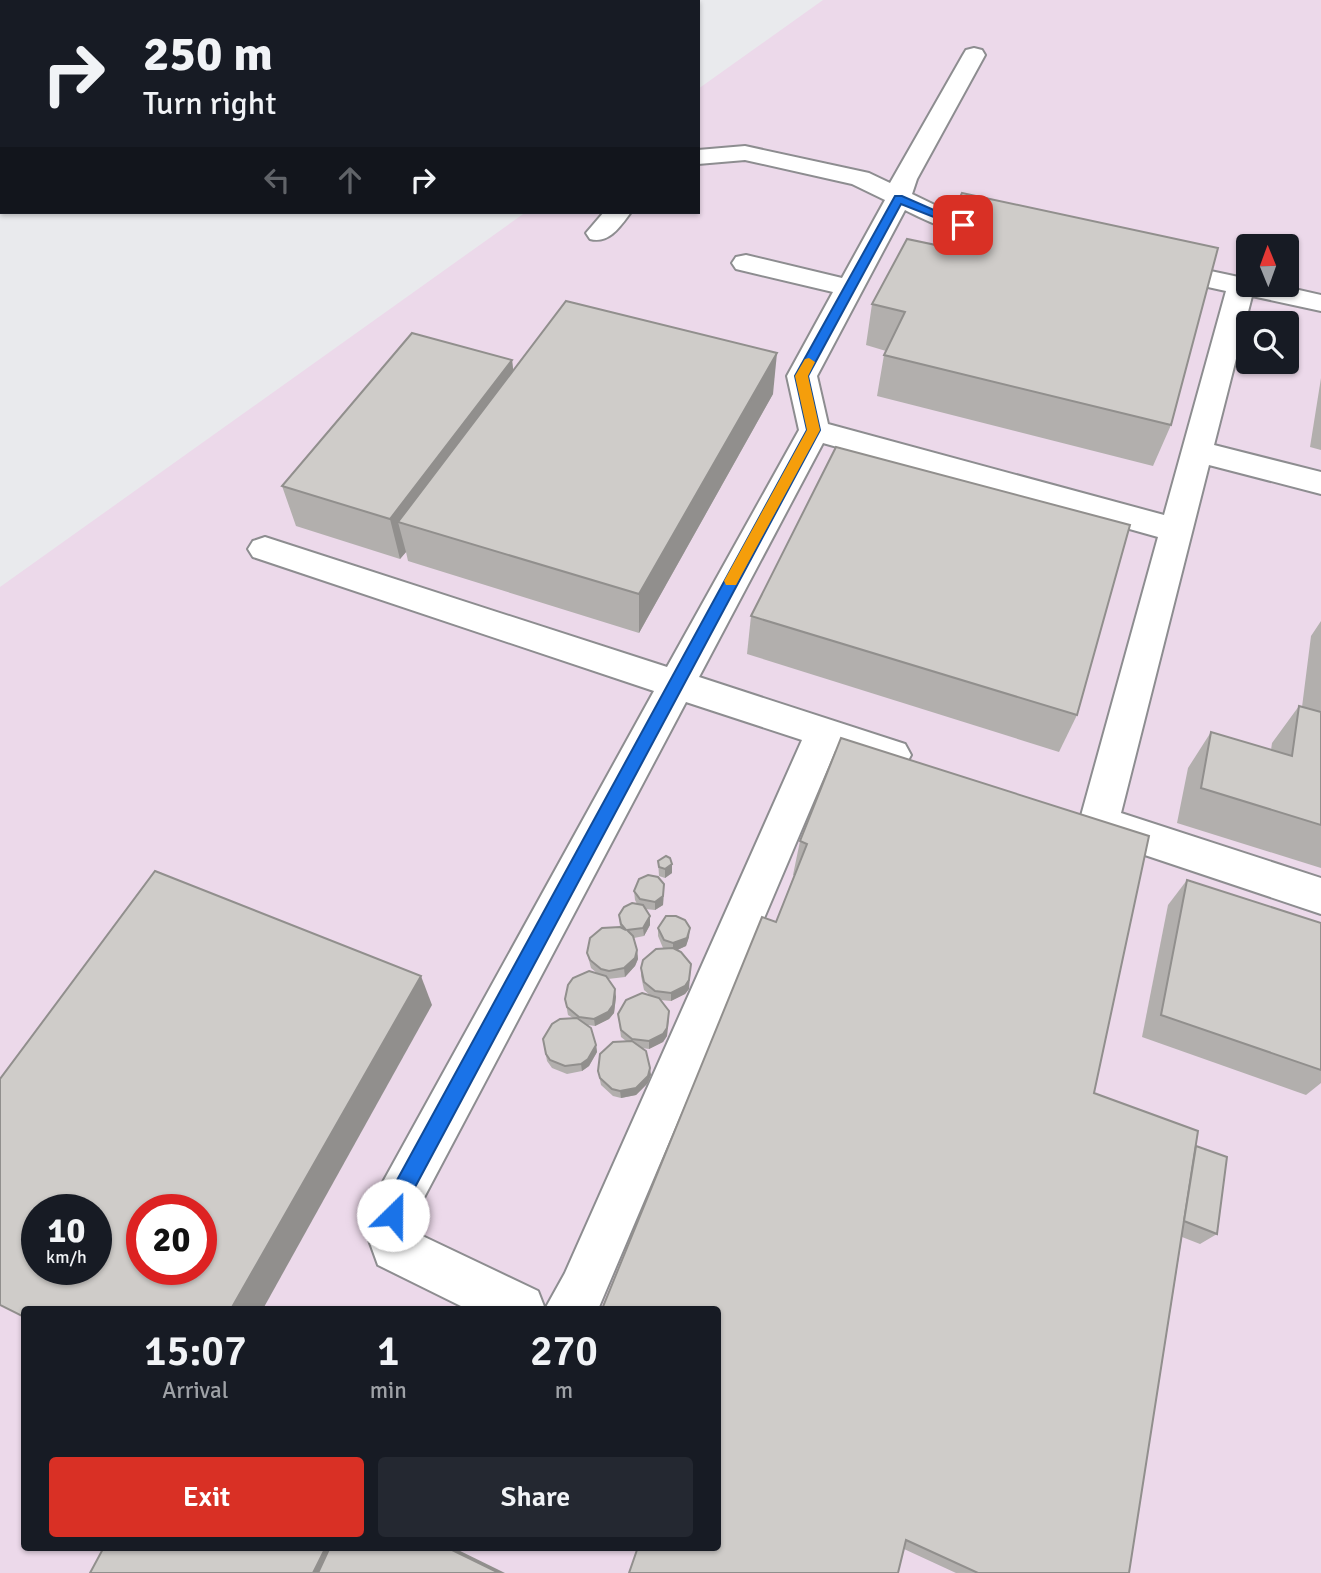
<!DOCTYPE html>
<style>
body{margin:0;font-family:Signika,sans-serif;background:#242831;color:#f1f3f6;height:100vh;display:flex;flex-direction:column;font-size:26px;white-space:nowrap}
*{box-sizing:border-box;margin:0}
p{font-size:23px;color:#9ea1a6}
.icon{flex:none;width:38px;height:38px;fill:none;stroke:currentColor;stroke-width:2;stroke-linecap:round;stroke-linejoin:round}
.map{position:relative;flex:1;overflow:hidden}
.details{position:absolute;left:21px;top:1306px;width:700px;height:245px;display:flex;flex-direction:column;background:#171b24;border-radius:7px;box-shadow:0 2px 5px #0004}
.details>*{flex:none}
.top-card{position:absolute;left:0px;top:0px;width:700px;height:214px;box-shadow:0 2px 5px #0004;background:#171b24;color:#f1f3f6;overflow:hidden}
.needle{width:46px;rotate:359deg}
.fabs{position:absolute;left:1236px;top:234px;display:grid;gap:14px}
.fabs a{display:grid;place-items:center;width:63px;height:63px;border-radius:7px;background:#171b24;box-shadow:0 2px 5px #0004;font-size:35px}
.speed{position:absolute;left:21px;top:1194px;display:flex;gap:14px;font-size:35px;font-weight:700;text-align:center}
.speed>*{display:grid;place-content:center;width:91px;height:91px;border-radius:50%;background:#171b24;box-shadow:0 2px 5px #0004;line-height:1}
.speed small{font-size:18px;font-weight:400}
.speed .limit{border:10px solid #d22;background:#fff;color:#111}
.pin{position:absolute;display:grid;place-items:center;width:60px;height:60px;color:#fff;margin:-30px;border-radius:14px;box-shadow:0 4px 10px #0006}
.me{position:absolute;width:77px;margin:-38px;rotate:23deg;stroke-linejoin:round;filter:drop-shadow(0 0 5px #0008)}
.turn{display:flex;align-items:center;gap:24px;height:147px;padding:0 28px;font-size:32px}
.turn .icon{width:91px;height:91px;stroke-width:2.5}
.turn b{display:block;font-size:49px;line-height:60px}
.lanes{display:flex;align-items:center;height:66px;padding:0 28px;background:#0003;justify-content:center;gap:35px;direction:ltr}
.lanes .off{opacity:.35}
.eta{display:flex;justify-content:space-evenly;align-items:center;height:119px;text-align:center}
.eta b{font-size:42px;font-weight:600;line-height:49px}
.cta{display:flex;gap:14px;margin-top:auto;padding:14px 28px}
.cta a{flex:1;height:80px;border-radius:7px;background:#d93025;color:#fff;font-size:28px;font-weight:600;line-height:80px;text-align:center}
.cta a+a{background:#242831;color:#f1f3f6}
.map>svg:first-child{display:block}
.industrial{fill:#ecd9ea;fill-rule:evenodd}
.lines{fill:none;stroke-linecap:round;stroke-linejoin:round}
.minor-casing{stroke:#8d8d90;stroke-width:4}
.minor{fill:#fff;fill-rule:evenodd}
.wall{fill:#b2afad}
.shaded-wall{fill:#918f8d}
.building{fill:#cfccc9;stroke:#918f8d;stroke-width:2;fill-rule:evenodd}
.route{fill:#1a73e8;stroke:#114b97;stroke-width:2}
.slow{fill:#f59e0b}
</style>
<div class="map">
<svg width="1321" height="1573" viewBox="0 0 1321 1573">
<rect width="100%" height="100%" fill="#e9eaed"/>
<path class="industrial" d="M 823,0 L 1321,0 L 1321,1573 L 0,1573 L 0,587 L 526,212 L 698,212 L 698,89 ZM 1248,247 L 1286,247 L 1286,285 L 1248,285 ZM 1248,324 L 1286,324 L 1286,362 L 1248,362 ZM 37,1209 L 96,1209 L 96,1269 L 37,1269 ZM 142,1209 L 201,1209 L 201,1269 L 142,1269 ZM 24,1309 L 718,1309 L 718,1547 L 24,1547 Z"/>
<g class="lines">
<g class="minor-casing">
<g id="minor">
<path d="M 974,48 L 982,50 L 985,55 L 917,179 L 912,194 L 943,209 L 1007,227 L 1011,233 L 1007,239 C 980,245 930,223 905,210 L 817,376 L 828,424 L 1164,515 L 1226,291 L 1149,274 L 1145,268 L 1149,262 L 1159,260 L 1248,279 L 1248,285 L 1277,285 L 1321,295 L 1321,311 L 1252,296 L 1214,445 L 1321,472 L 1321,494 L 1209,465 L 1121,813 L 1321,878 L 1321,914 L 1085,835 L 1079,823 L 1158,537 L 823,443 L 699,677 L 905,744 L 911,755 L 905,766 L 892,770 L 835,751 L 599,1307 L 545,1309 L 565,1273 L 802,740 L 686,702 L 419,1207 L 414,1232 L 538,1291 L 545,1309 L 467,1309 L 378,1265 L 365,1229 L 373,1200 L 654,691 L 253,557 L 248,549 L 253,541 L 265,537 L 667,667 L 799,430 L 787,376 L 833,292 L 736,269 L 732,263 L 736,257 L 746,255 L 842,278 L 885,200 L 852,184 L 745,160 L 698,164 L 698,150 L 745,146 L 869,173 L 890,183 L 963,55 L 966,50 Z"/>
<path d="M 604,212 L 631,212 C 620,227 609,244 590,239 L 586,233 Z"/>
</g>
</g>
<use href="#minor" class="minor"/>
</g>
<g class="wall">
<path d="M 907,239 L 1171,425 L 1153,466 L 877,396 L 884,355 L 886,351 L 866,345 L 872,304 Z"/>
<path d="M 512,360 L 513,371 L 773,394 L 639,633 L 408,561 L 406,552 L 400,559 L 296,526 L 282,486 Z"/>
<path d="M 1321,378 L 1321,450 L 1310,447 Z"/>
<path d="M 751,616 L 1077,715 L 1059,752 L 747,654 Z"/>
<path d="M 1321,621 L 1321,868 L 1177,823 L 1188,768 L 1211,732 L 1271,750 L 1272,743 L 1299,706 L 1302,707 L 1311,636 Z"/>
<path d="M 841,738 L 1094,1093 L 1196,1146 L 1217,1234 L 1200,1244 L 1182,1237 L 1129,1573 L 956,1573 L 904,1549 L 718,1547 L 776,922 L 794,875 L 793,875 L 800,841 Z"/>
<path d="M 658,861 L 672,864 L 672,873 L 665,878 L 659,876 Z"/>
<path d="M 1187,880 L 1321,923 L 1321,1083 L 1306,1095 L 1142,1037 L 1168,905 Z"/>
<path d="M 634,891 L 664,892 L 663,905 L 655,910 L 645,909 L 650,925 L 644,936 L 634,938 L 637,950 L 638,959 L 635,966 L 625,977 L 608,979 L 616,997 L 614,1013 L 609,1019 L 595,1026 L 588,1025 L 596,1045 L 597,1052 L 589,1066 L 582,1071 L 567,1074 L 552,1068 L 547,1061 L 543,1039 L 573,1018 L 568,1015 L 565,999 L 598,974 L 591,968 L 587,953 L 620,927 L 619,915 L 637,904 L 635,900 Z"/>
<path d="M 658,928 L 689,937 L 686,946 L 677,950 L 689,989 L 685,994 L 671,1001 L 660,1000 L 669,1019 L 667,1036 L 663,1042 L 649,1049 L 642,1048 L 651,1075 L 648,1083 L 636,1095 L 621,1098 L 613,1096 L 601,1085 L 598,1071 L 626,1041 L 621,1037 L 618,1014 L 651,996 L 644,990 L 641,976 L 641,968 L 663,948 L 658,936 Z"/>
</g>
<g class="shaded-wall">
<path d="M 777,353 L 773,394 L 639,633 L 639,594 Z"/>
<path d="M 512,360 L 517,401 L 398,522 L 406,552 L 400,559 L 390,519 Z"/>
<path d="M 672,864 L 672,873 L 665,878 L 665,869 Z"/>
<path d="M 664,884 L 663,905 L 655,910 L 655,902 Z"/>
<path d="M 650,916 L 650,925 L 644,936 L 643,928 Z"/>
<path d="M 690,928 L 689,937 L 686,946 L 673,952 L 673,943 Z"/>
<path d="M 637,950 L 638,959 L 635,966 L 625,977 L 624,968 Z"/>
<path d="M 691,964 L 689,989 L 685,994 L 671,1001 L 671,993 Z"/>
<path d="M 421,976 L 432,1005 L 263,1309 L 231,1309 Z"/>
<path d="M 615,989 L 616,997 L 614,1013 L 609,1019 L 595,1026 L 594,1019 Z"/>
<path d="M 669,1011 L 667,1036 L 663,1042 L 649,1049 L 649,1041 Z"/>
<path d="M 596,1045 L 597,1052 L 589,1066 L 582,1071 L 581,1064 Z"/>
<path d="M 650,1068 L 651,1075 L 648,1083 L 636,1095 L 621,1098 L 620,1091 Z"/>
<path d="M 326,1547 L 347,1547 L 335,1573 L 313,1573 Z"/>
<path d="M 446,1547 L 452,1547 L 505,1573 L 499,1573 Z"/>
</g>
<g class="building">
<path d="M 962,193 L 1218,248 L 1171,425 L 884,355 L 905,312 L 872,304 L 907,239 L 936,245 Z"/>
<path d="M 566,301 L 777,353 L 639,594 L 398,522 Z"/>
<path d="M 412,333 L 512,360 L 390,519 L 282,486 Z"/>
<path d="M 836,447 L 1130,525 L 1077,715 L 751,616 Z"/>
<path d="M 1299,706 L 1321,712 L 1321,825 L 1201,788 L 1211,732 L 1292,756 Z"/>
<path d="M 841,738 L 1149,836 L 1094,1093 L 1198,1131 L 1129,1573 L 978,1573 L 906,1540 L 898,1573 L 629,1573 L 638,1547 L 718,1547 L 718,1309 L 602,1309 L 762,917 L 776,922 L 807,844 L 800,841 Z"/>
<path d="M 666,856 L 670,858 L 672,864 L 665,869 L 659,867 L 658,861 Z"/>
<path d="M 155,871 L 421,976 L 231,1309 L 24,1309 L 24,1317 L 0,1305 L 0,1079 ZM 37,1209 L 96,1209 L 96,1269 L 37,1269 ZM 142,1209 L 201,1209 L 201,1269 L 142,1269 Z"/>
<path d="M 648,875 L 658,877 L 664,884 L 663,896 L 655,902 L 640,899 L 634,891 L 639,879 Z"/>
<path d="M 1187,880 L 1321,923 L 1321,1070 L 1161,1015 Z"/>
<path d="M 632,903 L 643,905 L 650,916 L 643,928 L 627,930 L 633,936 L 637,950 L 635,958 L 624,968 L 609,971 L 601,969 L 590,960 L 587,953 L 590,938 L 602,928 L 620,927 L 626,930 L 621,924 L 619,915 L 624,907 Z"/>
<path d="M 666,916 L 676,916 L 685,920 L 690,928 L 687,938 L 673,943 L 664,940 L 658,928 Z"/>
<path d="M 673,948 L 681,952 L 691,964 L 689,980 L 685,986 L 671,993 L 655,991 L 644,982 L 641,968 L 643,960 L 656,949 Z"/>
<path d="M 589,971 L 606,976 L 615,989 L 613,1005 L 608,1012 L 594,1019 L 579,1017 L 567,1007 L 565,999 L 568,985 L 573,978 Z"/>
<path d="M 642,993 L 659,998 L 669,1011 L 667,1028 L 663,1034 L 649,1041 L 632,1039 L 621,1030 L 618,1014 L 626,1000 Z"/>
<path d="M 577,1018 L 591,1028 L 596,1045 L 588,1059 L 581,1064 L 565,1066 L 550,1060 L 546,1054 L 543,1039 L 552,1024 L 560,1019 Z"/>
<path d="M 632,1041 L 646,1051 L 650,1068 L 648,1076 L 636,1088 L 620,1091 L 612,1089 L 600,1078 L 598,1071 L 600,1054 L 613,1042 Z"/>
<path d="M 1196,1146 L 1227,1157 L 1217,1234 L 1184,1221 Z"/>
<path d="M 104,1547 L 326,1547 L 313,1573 L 90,1573 Z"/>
<path d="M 330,1547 L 446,1547 L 499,1573 L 318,1573 Z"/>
</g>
<path class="route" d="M 895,196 L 902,196 L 968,225 L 959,227 L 901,204 L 808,376 L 820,430 L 406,1204 L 400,1222 L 393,1225 L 386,1222 L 383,1215 L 390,1193 L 807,430 L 795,376 Z"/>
<path class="slow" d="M 809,358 L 815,362 L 808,376 L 820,430 L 736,585 L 726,585 L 724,581 L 807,430 L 795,376 L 805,359 Z"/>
</svg>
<div class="fabs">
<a><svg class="needle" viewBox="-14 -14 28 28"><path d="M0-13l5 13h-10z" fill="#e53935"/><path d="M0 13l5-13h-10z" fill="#9ea1a6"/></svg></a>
<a><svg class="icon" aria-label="search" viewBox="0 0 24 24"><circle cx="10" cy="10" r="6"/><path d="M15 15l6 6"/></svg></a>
</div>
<div class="speed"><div>10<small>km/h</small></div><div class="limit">20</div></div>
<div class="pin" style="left:963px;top:225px;background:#d93025"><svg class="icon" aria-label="arrive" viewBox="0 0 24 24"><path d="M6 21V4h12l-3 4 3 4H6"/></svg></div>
<svg class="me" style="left:393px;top:1215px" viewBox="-20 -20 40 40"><circle r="19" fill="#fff"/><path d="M0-13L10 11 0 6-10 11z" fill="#1a73e8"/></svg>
<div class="top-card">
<div class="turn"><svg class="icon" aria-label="right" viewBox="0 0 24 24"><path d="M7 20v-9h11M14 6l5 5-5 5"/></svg><div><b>250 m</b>Turn right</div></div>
<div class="lanes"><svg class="icon off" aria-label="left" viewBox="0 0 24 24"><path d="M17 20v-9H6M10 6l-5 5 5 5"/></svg><svg class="icon off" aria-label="ahead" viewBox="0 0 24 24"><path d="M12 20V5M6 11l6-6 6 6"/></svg><svg class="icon" aria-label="right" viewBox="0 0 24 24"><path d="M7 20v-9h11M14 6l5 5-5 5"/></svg></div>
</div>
<section class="details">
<div class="eta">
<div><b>15:07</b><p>Arrival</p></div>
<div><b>1</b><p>min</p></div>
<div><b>270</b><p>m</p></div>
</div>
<div class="cta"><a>Exit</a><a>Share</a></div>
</section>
</div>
